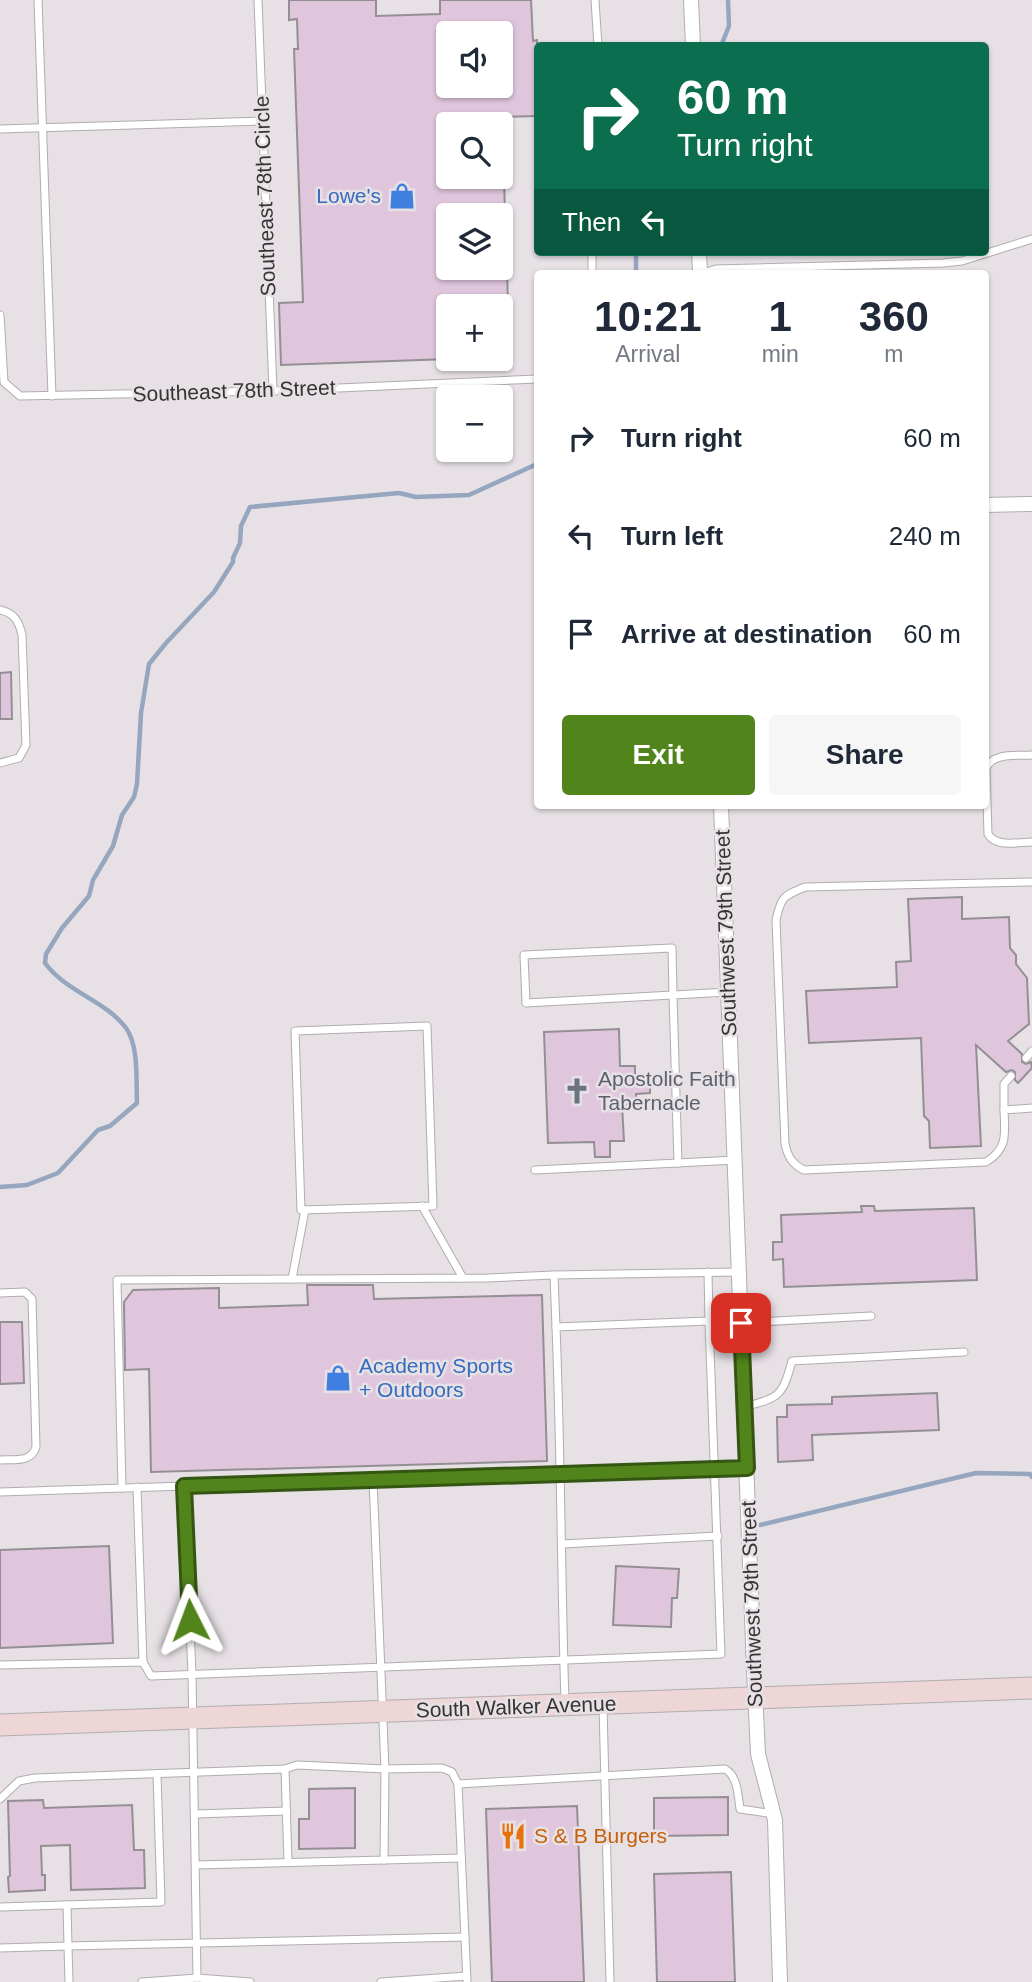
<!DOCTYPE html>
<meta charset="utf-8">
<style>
body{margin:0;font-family:Arial,sans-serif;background:#f6f6f7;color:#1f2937;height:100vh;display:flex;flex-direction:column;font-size:26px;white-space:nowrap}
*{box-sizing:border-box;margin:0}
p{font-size:23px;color:#747a83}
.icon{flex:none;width:38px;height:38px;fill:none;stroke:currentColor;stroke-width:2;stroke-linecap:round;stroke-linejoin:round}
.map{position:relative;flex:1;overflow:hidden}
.details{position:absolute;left:534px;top:270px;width:455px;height:539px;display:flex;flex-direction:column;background:#fff;border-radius:7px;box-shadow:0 2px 5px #0004}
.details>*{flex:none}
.hud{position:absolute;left:534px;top:42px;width:455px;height:214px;border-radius:7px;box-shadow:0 2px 5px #0004;background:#0b6e4f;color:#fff;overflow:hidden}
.buttons{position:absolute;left:436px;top:21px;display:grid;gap:14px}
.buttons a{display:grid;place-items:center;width:77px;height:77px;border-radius:7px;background:#fff;box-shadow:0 2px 5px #0004;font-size:35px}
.pin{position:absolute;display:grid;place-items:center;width:60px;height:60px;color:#fff;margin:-30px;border-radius:14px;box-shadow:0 4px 10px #0006}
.me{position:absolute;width:77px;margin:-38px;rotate:357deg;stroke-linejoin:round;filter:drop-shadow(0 0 5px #0008)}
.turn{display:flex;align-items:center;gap:24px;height:147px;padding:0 28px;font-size:32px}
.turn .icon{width:91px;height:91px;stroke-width:2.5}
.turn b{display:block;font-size:49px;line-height:60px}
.then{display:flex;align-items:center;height:66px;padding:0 28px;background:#0003;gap:14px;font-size:26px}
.eta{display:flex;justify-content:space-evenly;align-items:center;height:119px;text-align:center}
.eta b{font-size:42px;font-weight:800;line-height:49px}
.primary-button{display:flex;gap:14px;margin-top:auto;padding:14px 28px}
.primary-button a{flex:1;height:80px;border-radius:7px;background:#51851b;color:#fff;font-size:28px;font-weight:800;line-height:80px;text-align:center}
.primary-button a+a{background:#f6f6f7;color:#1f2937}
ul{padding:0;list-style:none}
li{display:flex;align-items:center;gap:21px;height:98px;padding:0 28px}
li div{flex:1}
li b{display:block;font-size:26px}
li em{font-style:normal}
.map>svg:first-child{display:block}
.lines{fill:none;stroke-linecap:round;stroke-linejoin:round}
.stream{stroke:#96a6bf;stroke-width:4.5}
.building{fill:#dfc6dd;stroke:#948f93;stroke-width:2;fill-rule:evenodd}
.service-casing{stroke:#b1acb0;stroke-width:9}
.minor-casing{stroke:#b1acb0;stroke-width:16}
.secondary-casing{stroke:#b1acb0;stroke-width:23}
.service{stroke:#fff;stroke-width:7}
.minor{stroke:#fff;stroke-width:14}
.secondary{stroke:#eed6d6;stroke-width:21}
.route-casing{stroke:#355612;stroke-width:18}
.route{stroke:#51851b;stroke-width:12}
.labels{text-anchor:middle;stroke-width:5;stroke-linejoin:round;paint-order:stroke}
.street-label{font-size:21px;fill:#353334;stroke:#e7e1e6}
.shop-label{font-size:21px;fill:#366cbe;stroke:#e7e1e6;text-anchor:end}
.worship-label{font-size:21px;fill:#5b616d;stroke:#e7e1e6;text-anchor:start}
.food-label{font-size:21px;fill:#c56008;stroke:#e7e1e6;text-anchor:start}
</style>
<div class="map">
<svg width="1032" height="1982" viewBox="0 0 1032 1982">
<rect width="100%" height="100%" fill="#e7e1e6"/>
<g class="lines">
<g class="stream">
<path d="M 721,46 L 729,26 L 728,0"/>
<path d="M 636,252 L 636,273"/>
<path d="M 0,1187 L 27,1185 L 58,1173 L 98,1130 L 110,1126 L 137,1103 C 136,1081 139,1046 126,1028 C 105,1000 66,992 45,963 L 46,954 L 62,928 L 89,896 L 93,880 L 113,846 L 122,815 L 134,797 L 137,784 L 141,713 L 149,664 L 166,643 L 214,592 L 233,562 L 233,558 L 240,543 L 241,526 L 250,507 L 399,493 L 416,497 L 469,495 L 537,464"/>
<path d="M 760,1525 L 976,1473 L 1030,1474 L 1032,1477"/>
</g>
</g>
<g class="building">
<path d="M 289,0 L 376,0 L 376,16 L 440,14 L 440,0 L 531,0 L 533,41 L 537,40 L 537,116 L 502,117 L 502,124 L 448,124 L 448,177 L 504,177 L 505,215 L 448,215 L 448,268 L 507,268 L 508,306 L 448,306 L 448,359 L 281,365 L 279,303 L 303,302 L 294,49 L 298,49 L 297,19 L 289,20 ZM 448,33 L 500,33 L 500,86 L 448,86 Z"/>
<path d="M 11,672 L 12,719 L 0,719 L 0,673 Z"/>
<path d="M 962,897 L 962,919 L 1009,917 L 1010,948 L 1016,955 L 1016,964 L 1027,978 L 1029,1024 L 1008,1041 L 1022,1054 L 1022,1062 L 1026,1064 L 1031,1062 L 1032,1068 L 1018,1083 L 1015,1080 L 1015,1072 L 1012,1070 L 1006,1072 L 976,1045 L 981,1146 L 930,1148 L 929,1121 L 924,1116 L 921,1038 L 809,1043 L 806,991 L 897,987 L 896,962 L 911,961 L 908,899 Z"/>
<path d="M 619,1029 L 620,1066 L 635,1066 L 635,1078 L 650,1077 L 650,1093 L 636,1094 L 636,1105 L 622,1105 L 624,1141 L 610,1141 L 610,1157 L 595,1157 L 594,1142 L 548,1143 L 544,1032 Z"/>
<path d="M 861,1206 L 874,1206 L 875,1211 L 974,1208 L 977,1280 L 784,1287 L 783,1259 L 773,1260 L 773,1242 L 782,1242 L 781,1215 L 862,1212 Z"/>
<path d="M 307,1285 L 373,1285 L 374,1299 L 542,1295 L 547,1461 L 151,1472 L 149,1369 L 125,1370 L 124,1302 L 133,1290 L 219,1288 L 219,1308 L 308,1305 Z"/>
<path d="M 0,1322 L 22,1322 L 24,1383 L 0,1384 Z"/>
<path d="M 937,1393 L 939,1430 L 812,1435 L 813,1460 L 778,1462 L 777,1417 L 787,1417 L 787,1405 L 832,1404 L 832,1397 Z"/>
<path d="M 109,1546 L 113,1643 L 0,1648 L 0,1550 Z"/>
<path d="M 616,1566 L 679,1569 L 677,1598 L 672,1598 L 671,1627 L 613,1625 Z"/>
<path d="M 355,1788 L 355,1848 L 299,1849 L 299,1819 L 309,1819 L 309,1789 Z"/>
<path d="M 728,1797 L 728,1835 L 654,1836 L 654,1798 Z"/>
<path d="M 43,1800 L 44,1808 L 132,1805 L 134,1850 L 144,1850 L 145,1888 L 71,1890 L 70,1845 L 41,1846 L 42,1875 L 45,1875 L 45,1890 L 9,1892 L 8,1877 L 10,1876 L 8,1801 Z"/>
<path d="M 577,1806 L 584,1982 L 492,1982 L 486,1809 Z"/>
<path d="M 731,1872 L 735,1982 L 657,1982 L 654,1874 Z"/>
</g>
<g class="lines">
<g class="service-casing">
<g id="service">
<path d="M 38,0 L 52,396"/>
<path d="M 258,0 L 273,391"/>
<path d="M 595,0 L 598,46"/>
<path d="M 0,129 L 263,121"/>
<path d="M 592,252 L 592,273"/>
<path d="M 703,273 L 716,269 L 943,263 L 962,261 L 1032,239"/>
<path d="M 0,315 L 4,382 L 20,396 L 273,391 L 537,379"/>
<path d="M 0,610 C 14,613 19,621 22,635 L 26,745 L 19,758 L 0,763"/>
<path d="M 1032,755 C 1016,756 994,752 986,768 L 988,834 C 997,848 1017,842 1032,842"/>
<path d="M 1032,882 L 805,887 C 783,896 781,897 776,920 L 785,1144 C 788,1157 792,1164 804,1170 L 986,1162 C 1008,1149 1005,1134 1004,1110 L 1032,1108"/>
<path d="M 672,948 L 673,995 L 526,1003 L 524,955 Z"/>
<path d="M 728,992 L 673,995 L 678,1163 L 735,1160"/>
<path d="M 427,1026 L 433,1206 L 301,1210 L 295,1031 Z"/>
<path d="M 1026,1058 L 1032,1051"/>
<path d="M 1004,1110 L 1004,1084 L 1011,1076"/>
<path d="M 535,1170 L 678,1163"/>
<path d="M 422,1206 L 463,1278"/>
<path d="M 708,1272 L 709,1321"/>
<path d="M 292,1279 L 305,1210"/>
<path d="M 0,1293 L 25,1292 L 32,1299 L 36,1447 C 31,1463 15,1459 0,1460"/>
<path d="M 741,1323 L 871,1316"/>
<path d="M 556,1327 L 554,1275 L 739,1272"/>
<path d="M 744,1407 C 780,1397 782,1397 792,1361 L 964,1352"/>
<path d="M 373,1480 L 385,1769 L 442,1768 L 452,1772 L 458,1784 L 467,1982"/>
<path d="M 137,1487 L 143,1662"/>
<path d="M 122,1488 L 117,1280 L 488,1278 L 554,1275"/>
<path d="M 0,1492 L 747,1468"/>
<path d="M 562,1544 L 718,1536"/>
<path d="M 0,1665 L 143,1662 L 151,1676 L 721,1654 L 709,1321 L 556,1327 C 561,1452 561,1577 565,1702"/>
<path d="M 603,1706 L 610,1982"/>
<path d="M 285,1769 L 288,1862"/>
<path d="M 458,1784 L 725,1769 C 738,1776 738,1796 740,1809 L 774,1814"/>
<path d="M 0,1799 L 19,1781 L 35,1778 L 285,1769 L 297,1765 L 385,1769 L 384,1860 L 196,1865"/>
<path d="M 195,1814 L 287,1811"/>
<path d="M 384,1860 L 461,1858"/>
<path d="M 67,1905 L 68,1946 L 465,1937"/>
<path d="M 0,1907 L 161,1902 L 157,1774"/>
<path d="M 0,1948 L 68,1946 L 69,1982"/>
<path d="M 197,1978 L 250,1982"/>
<path d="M 142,1982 L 197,1978 L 192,1674 L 184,1486"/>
<path d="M 381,1982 L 467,1976"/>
</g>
</g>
<g class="minor-casing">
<g id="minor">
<path d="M 691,0 L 693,46"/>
<path d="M 699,252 L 700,273"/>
<path d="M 985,505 L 1032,504"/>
<path d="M 721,805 L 754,1670 L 758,1754 L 775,1820 L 780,1982"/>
</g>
</g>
<g class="secondary-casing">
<path id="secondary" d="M 0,1725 L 1032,1688"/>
</g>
<use href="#service" class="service"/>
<use href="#minor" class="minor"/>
<use href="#secondary" class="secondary"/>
</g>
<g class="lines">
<g class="route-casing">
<path id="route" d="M 190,1620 L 184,1486 L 747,1468 L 741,1323"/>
</g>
<use href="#route" class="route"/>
</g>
<defs>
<g id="shop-bare" transform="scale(2.1)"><path d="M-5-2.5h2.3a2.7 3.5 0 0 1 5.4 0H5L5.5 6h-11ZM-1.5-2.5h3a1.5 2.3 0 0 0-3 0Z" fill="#3f7fe0" stroke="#e7e1e6" stroke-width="2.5" paint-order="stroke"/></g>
<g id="church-bare" transform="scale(2.1)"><path d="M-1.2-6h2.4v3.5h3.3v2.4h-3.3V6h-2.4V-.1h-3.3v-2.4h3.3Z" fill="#6b7280" stroke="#e7e1e6" stroke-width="2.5" paint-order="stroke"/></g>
<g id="restaurant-bare" transform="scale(2.1)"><path d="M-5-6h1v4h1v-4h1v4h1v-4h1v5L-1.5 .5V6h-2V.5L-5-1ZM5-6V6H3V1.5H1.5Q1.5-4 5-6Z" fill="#e8710a" stroke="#e7e1e6" stroke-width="2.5" paint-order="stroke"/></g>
</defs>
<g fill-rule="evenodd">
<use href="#shop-bare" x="402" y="196"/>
<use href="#church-bare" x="577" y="1091"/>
<use href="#shop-bare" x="338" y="1378"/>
<use href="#restaurant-bare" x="513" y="1836"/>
</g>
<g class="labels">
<g class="street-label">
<text transform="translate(265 196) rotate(-92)" y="7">Southeast 78th Circle</text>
<text transform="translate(234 391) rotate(-2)" y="7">Southeast 78th Street</text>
<text transform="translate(726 933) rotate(-92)" y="7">Southwest 79th Street</text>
<text transform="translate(752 1604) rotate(-92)" y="7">Southwest 79th Street</text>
<text transform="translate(516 1707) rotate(-2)" y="7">South Walker Avenue</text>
</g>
<g class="shop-label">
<text x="381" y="203">Lowe's</text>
<text x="359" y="1373" text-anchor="start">Academy Sports<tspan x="359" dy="24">+ Outdoors</tspan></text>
</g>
<g class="worship-label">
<text x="598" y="1086">Apostolic Faith<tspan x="598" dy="24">Tabernacle</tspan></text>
</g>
<g class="food-label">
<text x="534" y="1843">S &amp; B Burgers</text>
</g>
</g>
</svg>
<div class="buttons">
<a><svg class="icon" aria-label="sound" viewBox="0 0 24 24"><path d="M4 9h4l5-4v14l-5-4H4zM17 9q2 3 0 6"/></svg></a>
<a><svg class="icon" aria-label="search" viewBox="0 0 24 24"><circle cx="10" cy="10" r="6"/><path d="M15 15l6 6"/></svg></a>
<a><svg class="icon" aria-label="layers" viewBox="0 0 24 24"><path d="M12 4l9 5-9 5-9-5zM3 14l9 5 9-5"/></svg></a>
<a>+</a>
<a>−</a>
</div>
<div class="pin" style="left:741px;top:1323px;background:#d93025"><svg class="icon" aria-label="arrive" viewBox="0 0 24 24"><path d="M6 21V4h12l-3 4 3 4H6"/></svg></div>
<svg class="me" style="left:190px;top:1620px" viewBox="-20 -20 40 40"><path d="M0-17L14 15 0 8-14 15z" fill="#51851b" stroke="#fff" stroke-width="4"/></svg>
<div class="hud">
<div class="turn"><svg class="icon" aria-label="right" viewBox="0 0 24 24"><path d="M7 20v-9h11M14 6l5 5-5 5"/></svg><div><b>60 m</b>Turn right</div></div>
<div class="then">Then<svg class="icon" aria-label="left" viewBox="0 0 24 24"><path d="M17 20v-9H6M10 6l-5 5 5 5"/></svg></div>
</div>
<section class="details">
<div class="eta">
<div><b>10:21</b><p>Arrival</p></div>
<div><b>1</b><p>min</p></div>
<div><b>360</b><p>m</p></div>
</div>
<ul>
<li><svg class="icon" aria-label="right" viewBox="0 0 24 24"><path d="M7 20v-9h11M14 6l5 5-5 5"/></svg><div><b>Turn right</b></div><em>60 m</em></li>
<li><svg class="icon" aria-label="left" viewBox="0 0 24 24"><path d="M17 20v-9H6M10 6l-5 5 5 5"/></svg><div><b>Turn left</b></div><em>240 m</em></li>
<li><svg class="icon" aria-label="arrive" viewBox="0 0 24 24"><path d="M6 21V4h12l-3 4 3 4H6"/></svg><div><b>Arrive at destination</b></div><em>60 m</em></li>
</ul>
<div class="primary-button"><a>Exit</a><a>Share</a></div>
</section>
</div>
